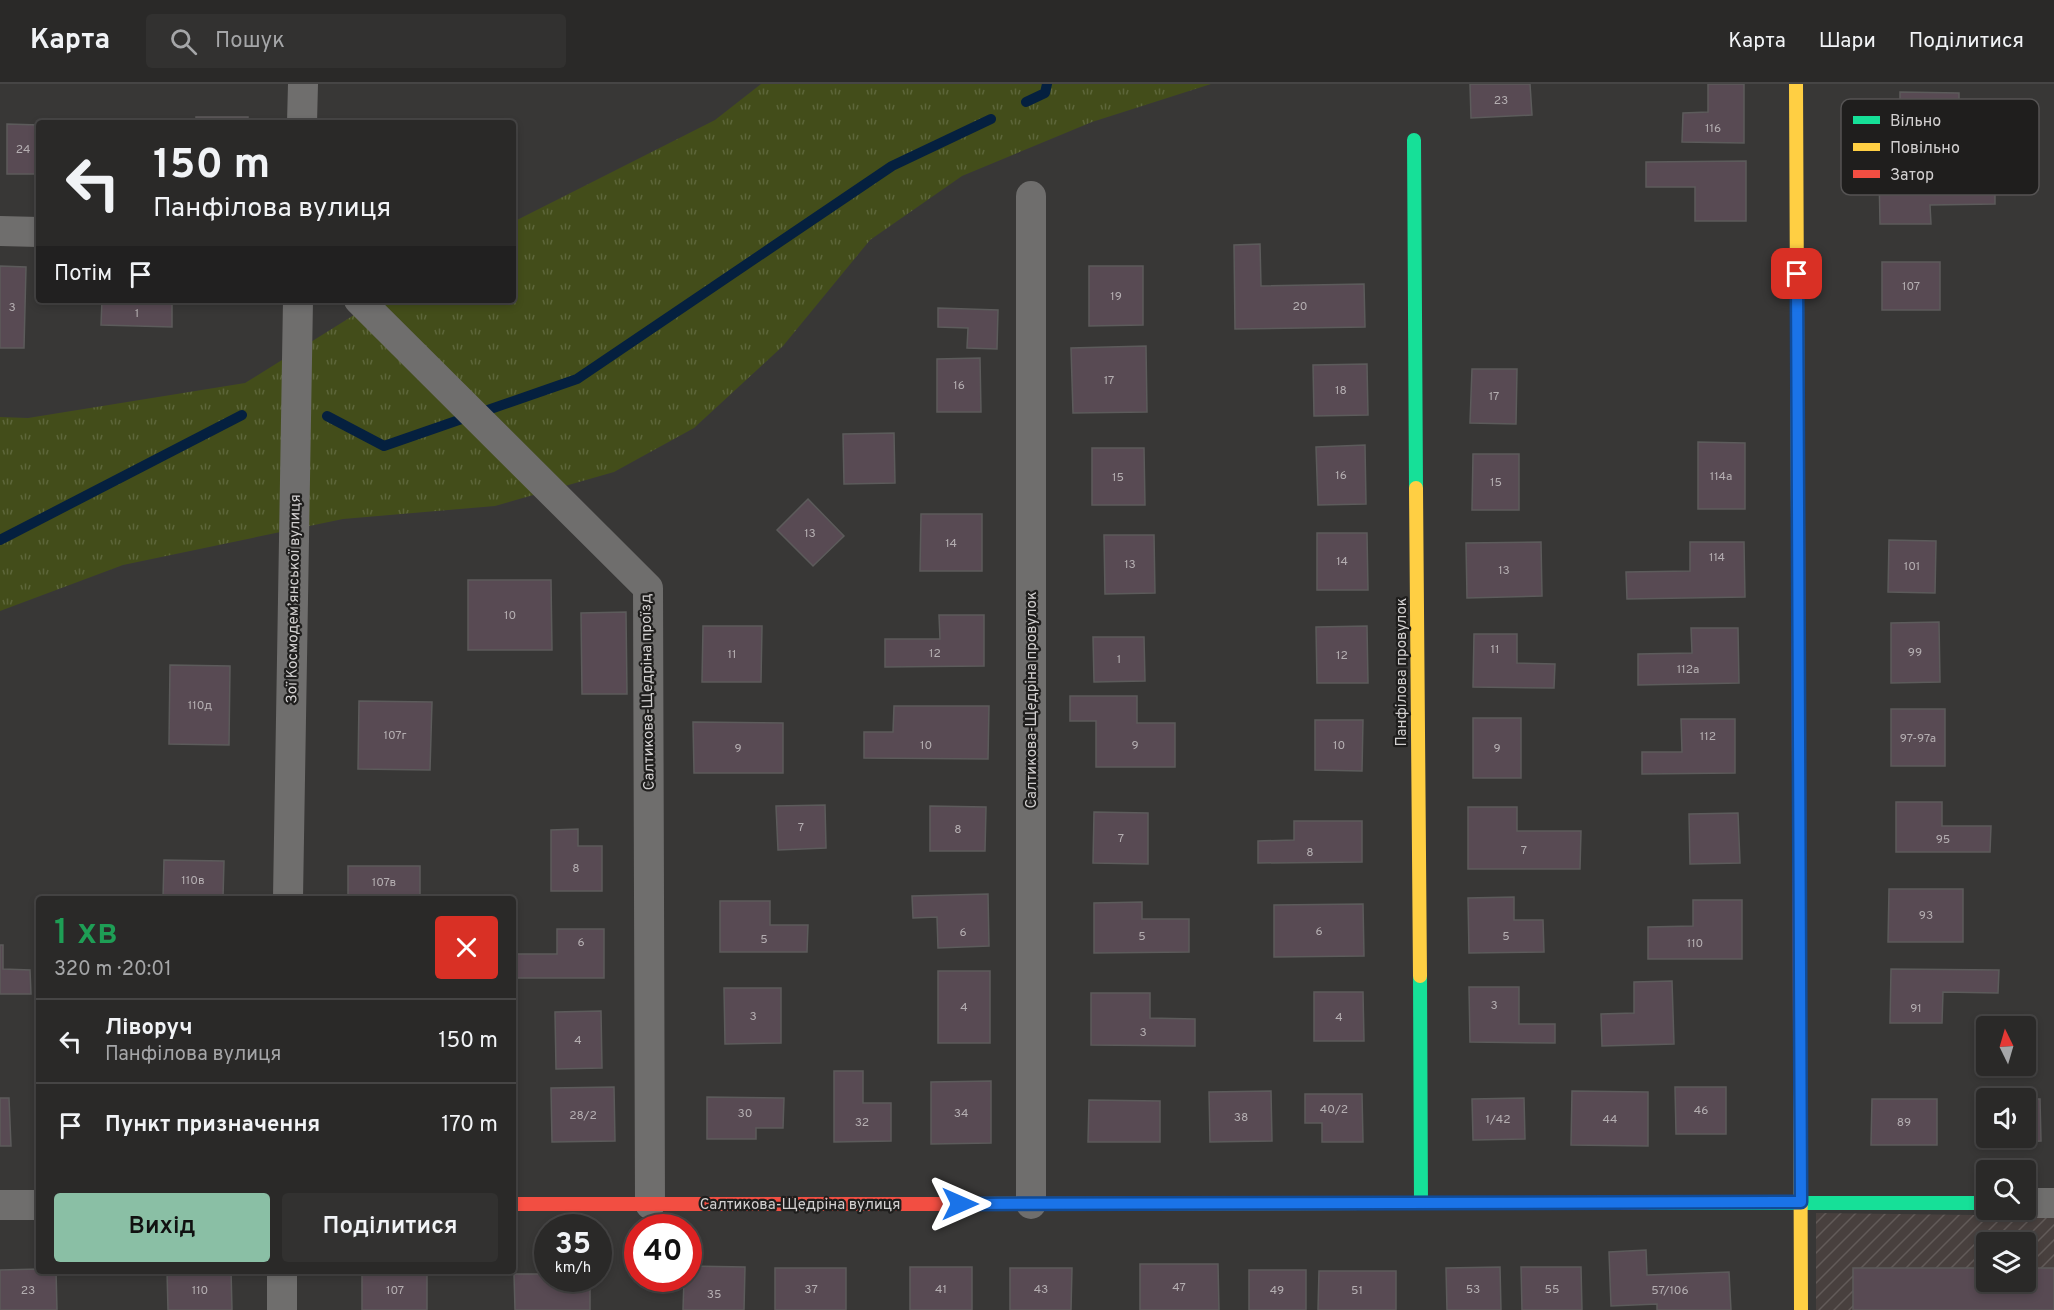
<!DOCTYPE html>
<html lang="uk">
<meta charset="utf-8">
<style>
body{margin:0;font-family:Overpass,sans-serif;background:#323130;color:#f1f3f6;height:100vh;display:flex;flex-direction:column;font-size:22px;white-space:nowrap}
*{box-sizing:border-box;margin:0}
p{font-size:20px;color:#a5a6a8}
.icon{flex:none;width:33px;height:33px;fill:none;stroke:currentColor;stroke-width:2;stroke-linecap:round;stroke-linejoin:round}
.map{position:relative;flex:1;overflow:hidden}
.details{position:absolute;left:36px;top:812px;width:480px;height:378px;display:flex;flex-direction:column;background:#2a2928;border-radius:6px;box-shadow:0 3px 9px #0003,0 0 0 2px #464545}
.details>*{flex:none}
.guide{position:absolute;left:36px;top:36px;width:480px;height:183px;border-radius:6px;box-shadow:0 3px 9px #0003,0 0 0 2px #464545;background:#2a2928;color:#f1f3f6;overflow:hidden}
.needle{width:39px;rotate:355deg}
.buttons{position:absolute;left:1976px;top:932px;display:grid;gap:12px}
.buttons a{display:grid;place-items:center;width:60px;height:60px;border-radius:6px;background:#2a2928;box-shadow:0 3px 9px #0003,0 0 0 2px #464545;font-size:30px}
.speed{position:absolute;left:534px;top:1130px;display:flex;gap:12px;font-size:30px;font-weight:700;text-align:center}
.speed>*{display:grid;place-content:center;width:78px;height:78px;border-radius:50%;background:#2a2928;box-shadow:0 3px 9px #0003,0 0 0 2px #464545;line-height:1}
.speed small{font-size:15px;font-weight:400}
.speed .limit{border:9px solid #d22;background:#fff;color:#111}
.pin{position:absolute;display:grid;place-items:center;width:51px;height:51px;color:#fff;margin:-26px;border-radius:12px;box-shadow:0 3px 9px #0006}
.me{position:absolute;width:66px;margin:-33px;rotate:90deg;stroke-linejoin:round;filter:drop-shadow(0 0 4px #0008)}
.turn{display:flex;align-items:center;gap:21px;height:126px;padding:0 18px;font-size:27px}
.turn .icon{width:78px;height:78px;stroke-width:2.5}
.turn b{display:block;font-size:42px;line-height:51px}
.then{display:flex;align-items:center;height:57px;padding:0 18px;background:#0003;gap:12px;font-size:22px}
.round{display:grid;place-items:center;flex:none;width:63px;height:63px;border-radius:6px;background:#323130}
.summary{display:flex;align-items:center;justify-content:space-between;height:102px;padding:0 18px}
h1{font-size:36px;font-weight:600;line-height:45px;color:#1e9e55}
.action{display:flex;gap:12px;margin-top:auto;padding:12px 18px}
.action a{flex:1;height:69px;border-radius:6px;background:#8abfa5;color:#111;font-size:24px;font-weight:600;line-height:69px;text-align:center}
.action a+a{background:#323130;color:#f1f3f6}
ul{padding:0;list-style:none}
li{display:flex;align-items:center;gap:18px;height:84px;padding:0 18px;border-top:2px solid #464545}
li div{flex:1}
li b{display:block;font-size:22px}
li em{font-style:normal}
header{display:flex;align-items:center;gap:36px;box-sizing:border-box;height:84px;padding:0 30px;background:#2a2928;border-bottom:2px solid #464545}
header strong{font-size:28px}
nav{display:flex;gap:33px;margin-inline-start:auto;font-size:21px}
.search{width:420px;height:54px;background:#323130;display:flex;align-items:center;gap:15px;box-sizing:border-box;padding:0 21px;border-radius:6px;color:#a5a6a8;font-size:22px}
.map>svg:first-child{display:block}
.industrial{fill:url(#industrial-furrows);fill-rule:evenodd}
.grass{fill:url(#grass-tufts)}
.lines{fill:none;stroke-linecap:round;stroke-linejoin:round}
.stream{stroke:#05203f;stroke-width:10}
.building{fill:#584a53;stroke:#5c5b5b;stroke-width:1.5}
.street{stroke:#6f6e6d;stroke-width:30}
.fast{stroke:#16e098;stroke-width:14}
.slow{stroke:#ffcf43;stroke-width:14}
.jam{stroke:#f24e42;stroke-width:14}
.route-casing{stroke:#114b97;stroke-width:15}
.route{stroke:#1a73e8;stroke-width:10}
.labels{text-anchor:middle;stroke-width:4.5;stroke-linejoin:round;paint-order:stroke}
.number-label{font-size:12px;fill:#b4aeb1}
.street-label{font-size:15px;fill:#d2d0d0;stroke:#1f1e1d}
.key{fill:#1f1e1d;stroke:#555353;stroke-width:1.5}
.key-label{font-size:16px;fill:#d2d0d0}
</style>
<header>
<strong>Карта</strong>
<div class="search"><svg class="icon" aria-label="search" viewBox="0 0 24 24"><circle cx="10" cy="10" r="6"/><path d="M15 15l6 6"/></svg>Пошук</div>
<nav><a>Карта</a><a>Шари</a><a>Поділитися</a></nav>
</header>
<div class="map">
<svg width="2054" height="1226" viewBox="0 0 2054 1226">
<defs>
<pattern id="industrial-furrows" width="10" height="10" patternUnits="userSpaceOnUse" patternTransform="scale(1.5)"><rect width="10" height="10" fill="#48403e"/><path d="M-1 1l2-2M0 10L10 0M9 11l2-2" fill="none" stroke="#625b59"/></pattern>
<pattern id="grass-tufts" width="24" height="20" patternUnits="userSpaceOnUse" patternTransform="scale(1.5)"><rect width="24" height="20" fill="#434d1a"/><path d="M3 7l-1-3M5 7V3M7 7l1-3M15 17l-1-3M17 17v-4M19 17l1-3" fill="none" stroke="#5d663a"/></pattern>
</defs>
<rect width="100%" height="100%" fill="#383736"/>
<path class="industrial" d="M 1816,1129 L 2054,1132 L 2054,1226 L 1816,1226 ZM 1986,1158 L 2025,1158 L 2025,1197 L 1986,1197 Z"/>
<path class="grass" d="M 761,0 L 1211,0 L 1092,38 L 962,92 L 870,156 L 783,262 L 694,344 L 614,388 L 495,422 L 343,435 L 123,481 L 0,527 L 0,333 L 28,334 L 245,299 L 378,216 L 513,216 L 513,138 L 715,36 Z"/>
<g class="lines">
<g class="stream">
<path d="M 1026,18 L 1045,9 L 1047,0"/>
<path d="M 327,332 L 384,362 L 577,295 L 892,82 L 991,35"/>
<path d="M 0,456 L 242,331"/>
</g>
</g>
<g class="building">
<path d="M 1470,0 L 1530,0 L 1532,31 L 1471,34 Z"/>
<path d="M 1708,0 L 1744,0 L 1744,59 L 1682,58 L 1683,29 L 1708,28 Z"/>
<path d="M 1900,8 L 1959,9 L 1959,53 L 1900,52 Z"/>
<rect x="196" y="33" width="52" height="6"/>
<path d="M 110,37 L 170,38 L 170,39 L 110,39 Z"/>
<path d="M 7,40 L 39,41 L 39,90 L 7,90 Z"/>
<path d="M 1746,77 L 1746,137 L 1695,137 L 1695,103 L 1646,103 L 1646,78 Z"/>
<path d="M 1879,88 L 1995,88 L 1995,120 L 1930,121 L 1931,140 L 1880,140 Z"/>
<path d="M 1260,160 L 1261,202 L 1364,200 L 1365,243 L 1235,245 L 1234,161 Z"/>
<rect x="1882" y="178" width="58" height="48"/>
<path d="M 0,182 L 26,183 L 24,264 L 0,264 Z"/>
<path d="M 1089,182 L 1143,182 L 1143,241 L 1089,242 Z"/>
<path d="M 102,216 L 172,216 L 172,243 L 101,241 Z"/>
<path d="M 938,224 L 998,226 L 997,265 L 967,264 L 968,244 L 938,243 Z"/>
<path d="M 1146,262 L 1147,328 L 1073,329 L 1071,264 Z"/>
<path d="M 980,274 L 981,328 L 937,328 L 937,275 Z"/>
<path d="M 1367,280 L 1368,331 L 1314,332 L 1313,281 Z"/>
<path d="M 1472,285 L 1517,285 L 1516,340 L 1470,339 Z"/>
<path d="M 894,349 L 895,399 L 844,400 L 843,350 Z"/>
<path d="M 1698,358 L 1745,359 L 1745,425 L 1698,425 Z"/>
<path d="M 1365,361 L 1366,420 L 1318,421 L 1316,363 Z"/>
<path d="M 1092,364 L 1144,364 L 1145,421 L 1092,421 Z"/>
<path d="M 1473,370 L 1519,370 L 1519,426 L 1472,426 Z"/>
<path d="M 808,415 L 844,452 L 813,482 L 777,446 Z"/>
<path d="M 921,430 L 982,430 L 982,487 L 920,487 Z"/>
<path d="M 1317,449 L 1367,449 L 1368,506 L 1317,506 Z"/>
<path d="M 1104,451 L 1154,451 L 1155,509 L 1105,510 Z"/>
<path d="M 1889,456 L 1936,457 L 1935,509 L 1888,508 Z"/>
<path d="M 1541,458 L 1542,512 L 1467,514 L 1466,459 Z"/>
<path d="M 1690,458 L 1744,458 L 1745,513 L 1627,515 L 1626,488 L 1690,487 Z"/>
<path d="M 468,496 L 551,496 L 552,566 L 468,566 Z"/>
<path d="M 626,528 L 627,610 L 582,610 L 581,529 Z"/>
<path d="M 939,531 L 984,531 L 984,582 L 885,583 L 885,555 L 940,555 Z"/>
<path d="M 1939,538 L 1940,598 L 1891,599 L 1891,539 Z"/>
<path d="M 703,542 L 762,542 L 761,598 L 702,598 Z"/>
<path d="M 1367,542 L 1368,599 L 1317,599 L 1316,543 Z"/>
<path d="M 1691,544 L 1738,544 L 1739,599 L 1638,601 L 1638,570 L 1692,569 Z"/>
<path d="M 1474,550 L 1517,550 L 1517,579 L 1555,580 L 1554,604 L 1473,603 Z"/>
<path d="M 1093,553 L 1144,553 L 1145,597 L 1094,598 Z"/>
<path d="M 170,581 L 230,582 L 229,661 L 169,660 Z"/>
<path d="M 1070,612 L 1137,612 L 1137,639 L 1175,639 L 1175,683 L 1096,683 L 1096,637 L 1070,637 Z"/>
<path d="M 359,617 L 432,618 L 430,686 L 358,685 Z"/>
<path d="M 894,622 L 989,622 L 988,675 L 864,674 L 864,648 L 893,648 Z"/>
<rect x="1891" y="625" width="54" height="57"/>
<rect x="1473" y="634" width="48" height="60"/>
<path d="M 1681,635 L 1735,635 L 1735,689 L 1642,690 L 1642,668 L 1682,668 Z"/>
<path d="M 1315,636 L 1363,636 L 1362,687 L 1315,686 Z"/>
<path d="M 693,638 L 783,639 L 783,689 L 694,689 Z"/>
<path d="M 1896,718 L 1942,718 L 1942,742 L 1991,742 L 1990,768 L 1896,768 Z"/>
<path d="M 825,721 L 826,764 L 778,766 L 776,722 Z"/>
<path d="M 930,722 L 986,723 L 985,767 L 930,767 Z"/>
<path d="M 1468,723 L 1517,723 L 1517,747 L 1581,747 L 1580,785 L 1468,785 Z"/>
<path d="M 1094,728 L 1148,729 L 1148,780 L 1093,779 Z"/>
<path d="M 1738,729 L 1740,779 L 1690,780 L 1689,730 Z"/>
<path d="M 1294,737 L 1362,737 L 1362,778 L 1258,779 L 1258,757 L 1294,756 Z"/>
<path d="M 578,745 L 578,762 L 602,762 L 602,807 L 551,807 L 551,746 Z"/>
<path d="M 164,776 L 224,777 L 223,814 L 163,814 Z"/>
<rect x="348" y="782" width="72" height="32"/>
<path d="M 1889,805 L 1963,805 L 1963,858 L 1888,858 Z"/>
<path d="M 988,810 L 989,862 L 938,864 L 937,833 L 913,834 L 912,812 Z"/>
<path d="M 1514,813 L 1514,836 L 1543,836 L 1544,868 L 1469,869 L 1468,814 Z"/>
<path d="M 1693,816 L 1742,816 L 1742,875 L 1648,875 L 1648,843 L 1693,842 Z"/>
<path d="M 720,817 L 770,817 L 770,841 L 808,841 L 807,868 L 720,868 Z"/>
<path d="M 1142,818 L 1142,835 L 1189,835 L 1189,868 L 1094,869 L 1094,819 Z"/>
<path d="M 1363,820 L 1364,872 L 1274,873 L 1274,821 Z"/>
<path d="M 557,845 L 604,845 L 604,894 L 513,894 L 513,870 L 557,870 Z"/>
<path d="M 0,861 L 3,861 L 3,885 L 30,886 L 31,910 L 0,910 Z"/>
<path d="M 1891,885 L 1999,886 L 1998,909 L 1943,908 L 1942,939 L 1890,939 Z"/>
<rect x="938" y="887" width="52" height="72"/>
<path d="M 1672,897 L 1674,960 L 1602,962 L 1601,930 L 1634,929 L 1634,898 Z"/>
<path d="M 1469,903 L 1519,903 L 1519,940 L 1555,940 L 1555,959 L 1470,958 Z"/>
<path d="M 724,904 L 781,904 L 781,959 L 725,960 Z"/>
<path d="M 1314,908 L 1363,908 L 1364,957 L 1314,957 Z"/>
<path d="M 1091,909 L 1150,909 L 1150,934 L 1195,935 L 1195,962 L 1091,961 Z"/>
<path d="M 601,927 L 602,984 L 556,985 L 555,928 Z"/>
<path d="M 834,987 L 863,987 L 863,1019 L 891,1019 L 891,1057 L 834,1058 Z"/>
<path d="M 991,997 L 991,1059 L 931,1060 L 931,998 Z"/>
<path d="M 614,1003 L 615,1057 L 552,1058 L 551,1004 Z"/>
<path d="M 1675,1003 L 1726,1003 L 1726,1050 L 1676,1050 Z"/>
<path d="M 1271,1007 L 1272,1057 L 1210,1058 L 1209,1008 Z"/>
<path d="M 1572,1007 L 1648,1008 L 1648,1062 L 1571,1061 Z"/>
<path d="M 38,1008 L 39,1008 L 39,1060 L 37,1060 Z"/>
<path d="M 1305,1010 L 1362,1010 L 1363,1058 L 1322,1058 L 1322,1039 L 1305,1039 Z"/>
<path d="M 707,1013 L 784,1014 L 783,1044 L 756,1044 L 756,1055 L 707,1055 Z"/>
<path d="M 0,1014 L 9,1014 L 11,1062 L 0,1062 Z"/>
<path d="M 1524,1014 L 1525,1055 L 1473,1056 L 1472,1015 Z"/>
<path d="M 1872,1015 L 1937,1015 L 1937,1061 L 1871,1061 Z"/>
<path d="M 1981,1015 L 1986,1015 L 1986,1053 L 2025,1053 L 2025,1015 L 2040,1015 L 2041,1057 L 1981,1058 Z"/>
<path d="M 1089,1016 L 1160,1017 L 1160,1058 L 1088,1058 Z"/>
<path d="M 1646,1166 L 1647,1191 L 1729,1188 L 1731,1226 L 1657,1226 L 1657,1220 L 1611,1222 L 1609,1168 Z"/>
<path d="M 1140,1180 L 1218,1180 L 1219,1226 L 1140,1226 Z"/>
<path d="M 688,1182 L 745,1183 L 744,1226 L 683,1226 L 684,1194 L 688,1194 Z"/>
<rect x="910" y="1183" width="62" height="43"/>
<path d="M 1500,1183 L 1501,1226 L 1447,1226 L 1446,1184 Z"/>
<path d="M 1521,1183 L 1581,1183 L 1582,1226 L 1522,1226 Z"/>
<rect x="775" y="1184" width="71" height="42"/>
<path d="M 1010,1184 L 1072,1184 L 1071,1226 L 1010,1226 Z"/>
<path d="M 1853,1184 L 1986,1184 L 1986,1197 L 2025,1197 L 2025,1184 L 2054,1184 L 2054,1226 L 1853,1226 Z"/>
<path d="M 39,1185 L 39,1186 L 56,1186 L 57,1226 L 0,1226 L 0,1186 Z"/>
<path d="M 231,1186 L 232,1226 L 168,1226 L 167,1187 Z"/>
<rect x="362" y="1186" width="65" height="40"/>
<rect x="1249" y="1186" width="57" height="40"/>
<path d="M 1319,1187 L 1396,1187 L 1396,1226 L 1318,1226 Z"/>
<path d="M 514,1190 L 548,1190 L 548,1194 L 590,1194 L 590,1226 L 515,1226 Z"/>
</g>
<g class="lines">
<g class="street">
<path d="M 302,39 L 303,0"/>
<path d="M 1031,112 L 1031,1120"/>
<path d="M 0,147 L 39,148"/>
<path d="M 359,216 L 648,504 L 650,1120"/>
<path d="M 288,814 L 298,216"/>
<path d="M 2025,1119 L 2054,1119"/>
<path d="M 0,1121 L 39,1121"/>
<path d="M 282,1226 L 282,1186"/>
</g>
<g class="fast">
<path d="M 1414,56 L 1416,404"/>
<path d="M 1420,892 L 1421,1119"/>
<path d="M 1646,1119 L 1986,1119"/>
</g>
<g class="slow">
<path d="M 1796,0 L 1798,433"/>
<path d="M 1416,404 L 1420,892"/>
<path d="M 1800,951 L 1801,1226"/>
<path d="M 966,1120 L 1368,1119"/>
</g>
<g class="jam">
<path d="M 1798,433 L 1800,951"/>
<path d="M 1368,1119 L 1646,1119"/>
<path d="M 513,1120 L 966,1120"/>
</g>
</g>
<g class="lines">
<g class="route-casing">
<path id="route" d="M 960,1120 L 1801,1118 L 1797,190"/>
</g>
<use href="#route" class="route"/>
</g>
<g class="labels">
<g class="number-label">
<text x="1501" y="20">23</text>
<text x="1713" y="48">116</text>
<text x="23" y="69">24</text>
<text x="1911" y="206">107</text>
<text x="1116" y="216">19</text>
<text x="1300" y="226">20</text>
<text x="12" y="227">3</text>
<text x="137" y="233">1</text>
<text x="1109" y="300">17</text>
<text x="959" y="305">16</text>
<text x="1341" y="310">18</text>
<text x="1494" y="316">17</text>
<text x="1341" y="395">16</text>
<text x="1721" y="396">114а</text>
<text x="1118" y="397">15</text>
<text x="1496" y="402">15</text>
<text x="810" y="453">13</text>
<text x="951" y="463">14</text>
<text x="1717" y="477">114</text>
<text x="1342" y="481">14</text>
<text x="1130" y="484">13</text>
<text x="1912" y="486">101</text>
<text x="1504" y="490">13</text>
<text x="510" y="535">10</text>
<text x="1495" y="569">11</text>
<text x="1915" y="572">99</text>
<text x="935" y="573">12</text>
<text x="732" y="574">11</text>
<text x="1342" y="575">12</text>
<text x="1119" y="579">1</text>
<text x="1688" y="589">112а</text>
<text x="200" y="625">110д</text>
<text x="395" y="655">107г</text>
<text x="1708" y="656">112</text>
<text x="1918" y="658">97-97а</text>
<text x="926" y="665">10</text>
<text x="1135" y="665">9</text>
<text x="1339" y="665">10</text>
<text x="738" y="668">9</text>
<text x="1497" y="668">9</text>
<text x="801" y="747">7</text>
<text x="958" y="749">8</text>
<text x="1121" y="758">7</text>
<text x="1943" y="759">95</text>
<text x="1524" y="770">7</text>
<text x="1310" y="772">8</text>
<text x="576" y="788">8</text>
<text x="193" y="800">110в</text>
<text x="384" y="802">107в</text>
<text x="1926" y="835">93</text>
<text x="1319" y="851">6</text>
<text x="963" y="852">6</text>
<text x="1142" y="856">5</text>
<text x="1506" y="856">5</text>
<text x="764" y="859">5</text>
<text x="581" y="862">6</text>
<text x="1695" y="863">110</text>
<text x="1494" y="925">3</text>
<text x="964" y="927">4</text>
<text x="1916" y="928">91</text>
<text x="753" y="936">3</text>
<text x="1339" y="937">4</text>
<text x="1143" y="952">3</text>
<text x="578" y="960">4</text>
<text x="1334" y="1029">40/2</text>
<text x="1701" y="1030">46</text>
<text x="745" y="1033">30</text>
<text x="961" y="1033">34</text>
<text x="583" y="1035">28/2</text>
<text x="1241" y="1037">38</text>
<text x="1498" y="1039">1/42</text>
<text x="1610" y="1039">44</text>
<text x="862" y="1042">32</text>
<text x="1904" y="1042">89</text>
<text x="1179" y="1207">47</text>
<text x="811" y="1209">37</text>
<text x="941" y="1209">41</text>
<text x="1041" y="1209">43</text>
<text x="1473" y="1209">53</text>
<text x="1552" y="1209">55</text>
<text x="28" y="1210">23</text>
<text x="200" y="1210">110</text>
<text x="395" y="1210">107</text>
<text x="1277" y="1210">49</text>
<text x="1357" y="1210">51</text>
<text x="1670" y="1210">57/106</text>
<text x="714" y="1214">35</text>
</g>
<g class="street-label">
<text transform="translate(293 515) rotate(-89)" y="5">Зої Космодем’янської вулиця</text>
<text transform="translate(1401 588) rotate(-90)" y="5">Панфілова провулок</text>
<text transform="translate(647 608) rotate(-91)" y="5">Салтикова-Щедріна проїзд</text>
<text transform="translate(1031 616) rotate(-90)" y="5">Салтикова-Щедріна провулок</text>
<text x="800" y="1125">Салтикова-Щедріна вулиця</text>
</g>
</g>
<rect x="1841" y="15" width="198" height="96" rx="9" class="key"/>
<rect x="1853" y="32" width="27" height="8" fill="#16e098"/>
<rect x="1853" y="59" width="27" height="8" fill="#ffcf43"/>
<rect x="1853" y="86" width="27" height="8" fill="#f24e42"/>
<g class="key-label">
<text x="1890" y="42">Вільно</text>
<text x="1890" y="69">Повільно</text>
<text x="1890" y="96">Затор</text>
</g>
</svg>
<div class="buttons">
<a><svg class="needle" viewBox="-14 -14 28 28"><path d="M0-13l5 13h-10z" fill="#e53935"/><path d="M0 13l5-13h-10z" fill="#a5a6a8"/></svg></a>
<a><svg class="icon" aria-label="sound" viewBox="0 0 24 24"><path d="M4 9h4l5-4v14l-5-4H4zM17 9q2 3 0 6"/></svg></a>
<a><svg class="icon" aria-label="search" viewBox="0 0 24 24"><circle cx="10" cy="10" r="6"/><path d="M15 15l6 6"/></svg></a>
<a><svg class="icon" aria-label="layers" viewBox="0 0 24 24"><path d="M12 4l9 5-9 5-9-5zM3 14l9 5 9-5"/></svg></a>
</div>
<div class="speed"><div>35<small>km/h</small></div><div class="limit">40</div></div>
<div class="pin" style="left:1797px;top:190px;background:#d93025"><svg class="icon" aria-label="arrive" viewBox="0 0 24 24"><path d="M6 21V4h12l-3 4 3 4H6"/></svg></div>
<svg class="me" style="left:960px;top:1120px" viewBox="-20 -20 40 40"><path d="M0-17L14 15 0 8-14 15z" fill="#1a73e8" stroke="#fff" stroke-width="4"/></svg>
<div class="guide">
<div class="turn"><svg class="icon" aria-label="left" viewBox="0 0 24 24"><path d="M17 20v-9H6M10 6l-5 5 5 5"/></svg><div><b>150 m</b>Панфілова вулиця</div></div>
<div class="then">Потім<svg class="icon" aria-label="arrive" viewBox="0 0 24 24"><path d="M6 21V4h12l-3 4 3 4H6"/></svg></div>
</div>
<section class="details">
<div class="summary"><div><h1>1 хв</h1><p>320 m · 20:01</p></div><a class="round" style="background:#d93025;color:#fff"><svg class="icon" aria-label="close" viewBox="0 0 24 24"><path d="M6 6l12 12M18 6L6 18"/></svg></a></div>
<ul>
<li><svg class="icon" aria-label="left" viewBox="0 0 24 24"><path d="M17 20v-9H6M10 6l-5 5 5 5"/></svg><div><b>Ліворуч</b><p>Панфілова вулиця</p></div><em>150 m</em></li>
<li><svg class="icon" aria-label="arrive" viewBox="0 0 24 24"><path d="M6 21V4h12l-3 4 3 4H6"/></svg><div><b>Пункт призначення</b></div><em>170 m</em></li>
</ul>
<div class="action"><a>Вихід</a><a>Поділитися</a></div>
</section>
</div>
